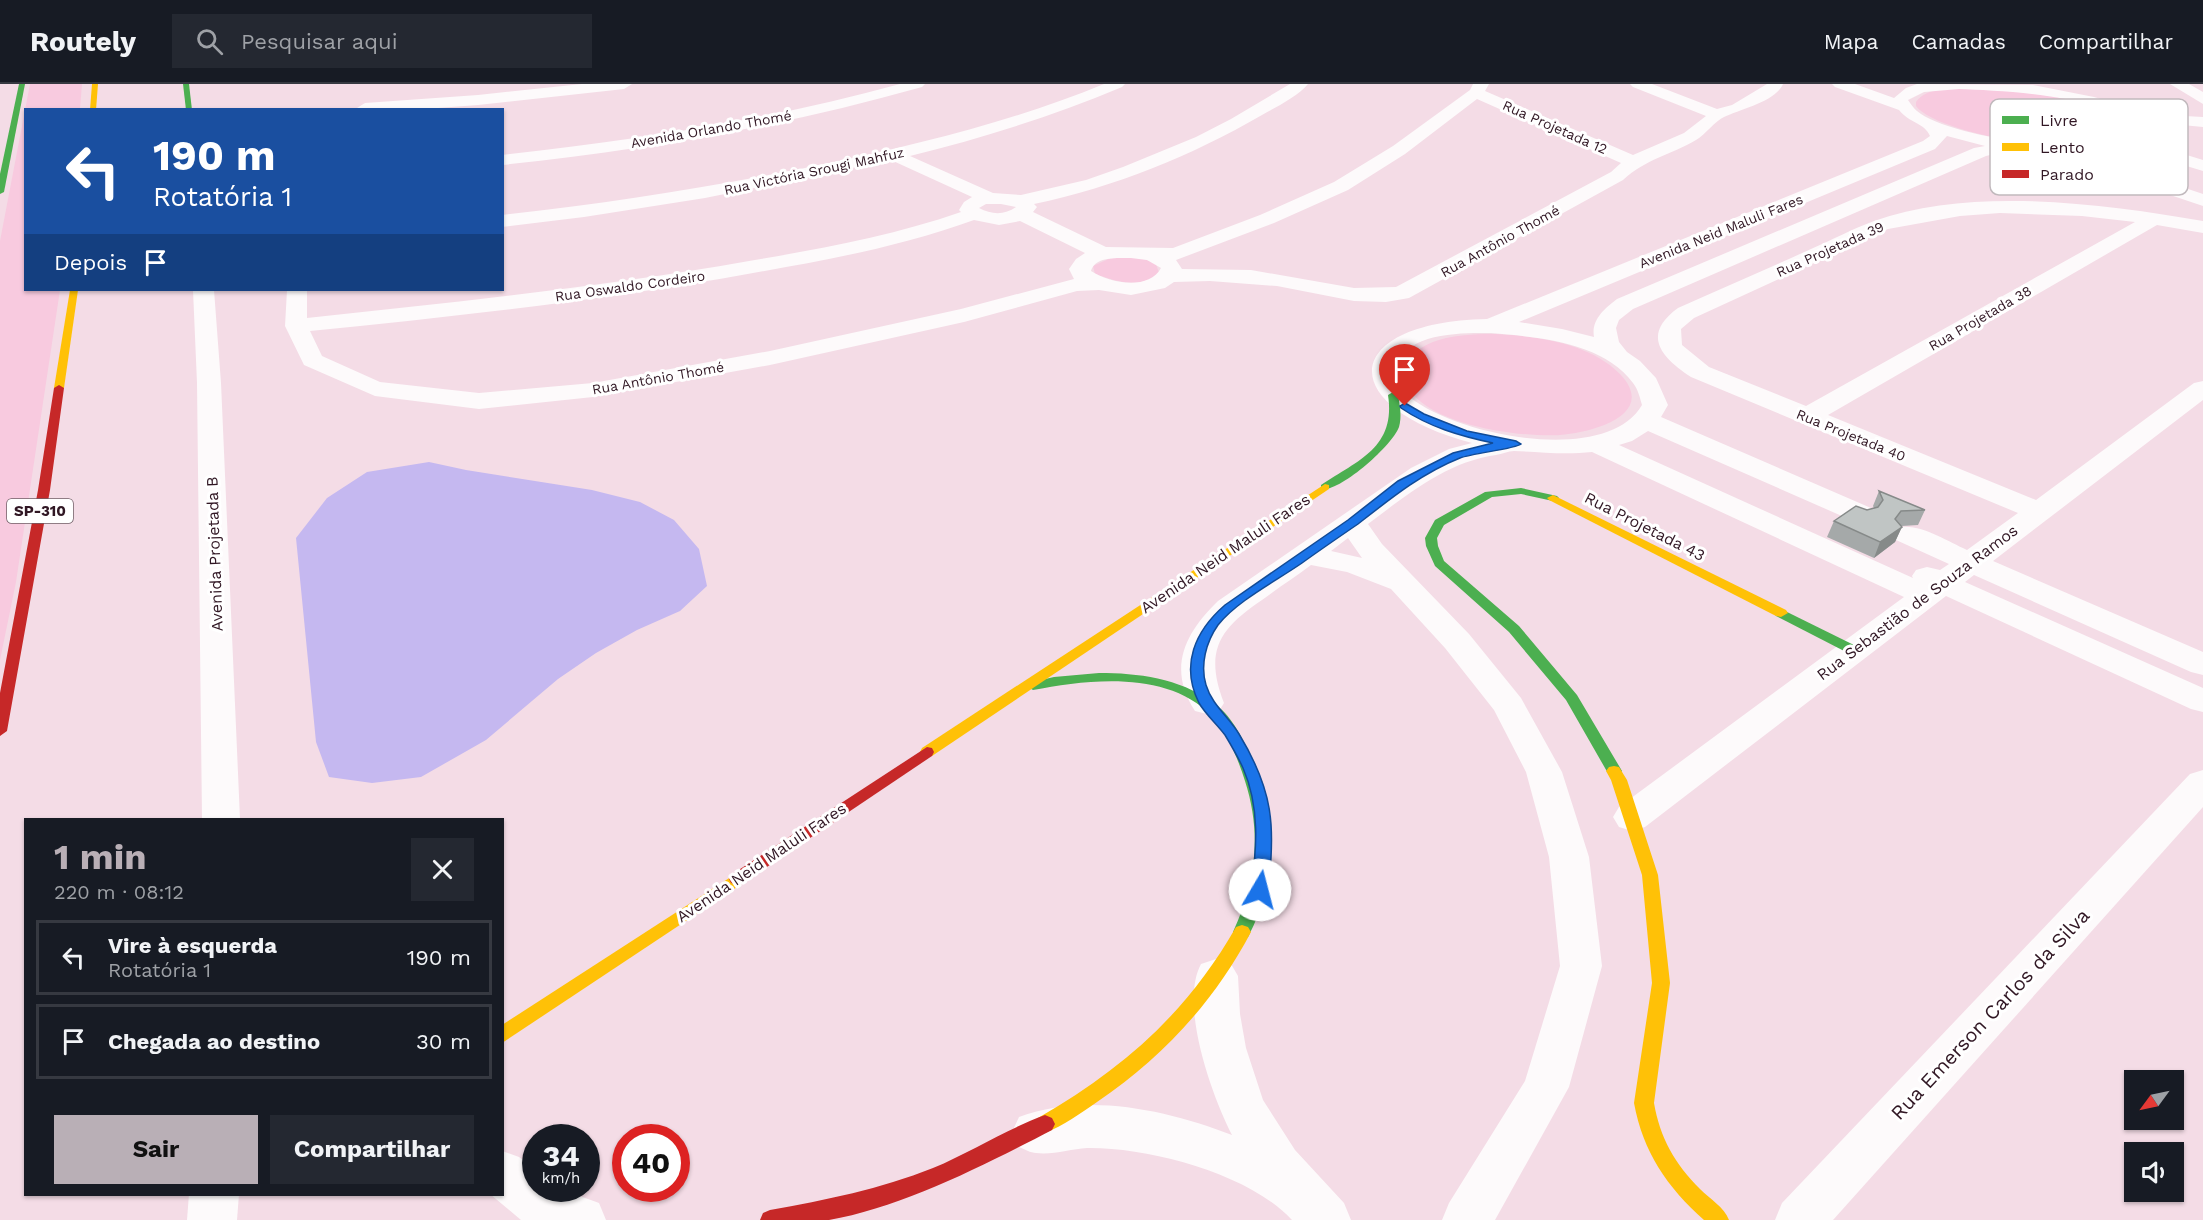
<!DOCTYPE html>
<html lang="pt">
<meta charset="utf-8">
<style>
body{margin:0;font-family:"Work Sans",sans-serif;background:#242831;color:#f1f3f6;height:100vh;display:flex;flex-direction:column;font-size:22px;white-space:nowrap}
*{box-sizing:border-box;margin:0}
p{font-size:20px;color:#9ea1a6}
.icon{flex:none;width:33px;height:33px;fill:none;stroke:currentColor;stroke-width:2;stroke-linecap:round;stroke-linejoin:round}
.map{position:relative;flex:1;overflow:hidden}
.drawer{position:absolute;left:24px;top:734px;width:480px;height:378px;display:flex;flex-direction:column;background:#171b24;border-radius:0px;box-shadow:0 2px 4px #0004}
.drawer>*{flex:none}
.top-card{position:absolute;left:24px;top:24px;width:480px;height:183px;border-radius:0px;box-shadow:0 2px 4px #0004;background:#1a4fa0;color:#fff;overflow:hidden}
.needle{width:39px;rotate:237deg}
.controls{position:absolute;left:2124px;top:986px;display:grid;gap:12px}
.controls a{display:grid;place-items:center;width:60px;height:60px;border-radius:0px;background:#171b24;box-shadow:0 2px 4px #0004;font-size:30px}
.speed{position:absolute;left:522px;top:1040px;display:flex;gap:12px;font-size:30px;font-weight:700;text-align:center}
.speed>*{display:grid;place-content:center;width:78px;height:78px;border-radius:50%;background:#171b24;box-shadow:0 2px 4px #0004;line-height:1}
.speed small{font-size:15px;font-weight:400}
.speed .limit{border:9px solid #d22;background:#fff;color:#111}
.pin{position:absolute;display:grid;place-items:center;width:51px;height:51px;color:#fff;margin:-62px -26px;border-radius:50% 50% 50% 0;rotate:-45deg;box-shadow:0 0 6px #0007}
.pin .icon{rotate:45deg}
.me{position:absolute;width:66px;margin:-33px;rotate:8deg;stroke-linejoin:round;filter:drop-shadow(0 0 4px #0008)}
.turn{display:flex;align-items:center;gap:21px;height:126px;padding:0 30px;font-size:27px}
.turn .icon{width:78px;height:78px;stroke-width:2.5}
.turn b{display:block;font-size:42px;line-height:51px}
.then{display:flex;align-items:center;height:57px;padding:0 30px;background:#0003;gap:12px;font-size:22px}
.round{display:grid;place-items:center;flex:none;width:63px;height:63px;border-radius:0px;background:#242831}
.summary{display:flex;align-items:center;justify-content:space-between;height:102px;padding:0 30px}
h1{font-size:36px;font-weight:700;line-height:45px;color:#b9afb6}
.button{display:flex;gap:12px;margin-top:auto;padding:12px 30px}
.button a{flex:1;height:69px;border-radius:0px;background:#b9afb6;color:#111;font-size:24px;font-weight:700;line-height:69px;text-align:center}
.button a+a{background:#242831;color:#f1f3f6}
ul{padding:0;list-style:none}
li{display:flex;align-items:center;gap:18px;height:75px;margin:0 12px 9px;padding:0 18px;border:3px solid #363941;border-radius:0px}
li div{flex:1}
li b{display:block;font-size:22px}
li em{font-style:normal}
header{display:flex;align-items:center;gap:36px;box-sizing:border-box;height:84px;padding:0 30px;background:#171b24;border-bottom:2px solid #363941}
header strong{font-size:28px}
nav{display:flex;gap:33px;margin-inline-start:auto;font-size:21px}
.search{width:420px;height:54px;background:#242831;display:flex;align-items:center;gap:15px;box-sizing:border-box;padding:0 21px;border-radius:0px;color:#9ea1a6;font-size:22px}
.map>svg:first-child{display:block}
.green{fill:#f8cadf}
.water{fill:#c5b8f0}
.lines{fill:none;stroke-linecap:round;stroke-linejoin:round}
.street{fill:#fdfafb;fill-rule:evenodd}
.fast{fill:#4caf50;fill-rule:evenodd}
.slow{fill:#ffc107;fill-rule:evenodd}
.jam{fill:#c62828;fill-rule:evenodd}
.wall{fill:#a5a9a9}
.shaded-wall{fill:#868a89}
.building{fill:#c0c5c4;stroke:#868a89;stroke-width:1.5}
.route{fill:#1a73e8;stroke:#114b97;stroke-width:1.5}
.labels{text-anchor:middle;stroke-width:6;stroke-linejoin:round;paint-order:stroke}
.far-street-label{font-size:14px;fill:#311724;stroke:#fff}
.shield{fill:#fff;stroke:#6f5d66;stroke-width:1.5}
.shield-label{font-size:15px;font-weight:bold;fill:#311724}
.street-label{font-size:16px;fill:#311724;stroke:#fff}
.near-street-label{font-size:20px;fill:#311724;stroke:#fff}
.key{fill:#fff;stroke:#c1b9bd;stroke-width:1.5}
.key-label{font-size:16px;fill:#311724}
</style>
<header>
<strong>Routely</strong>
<div class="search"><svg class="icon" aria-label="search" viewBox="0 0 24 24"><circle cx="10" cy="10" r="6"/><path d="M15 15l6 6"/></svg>Pesquisar aqui</div>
<nav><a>Mapa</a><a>Camadas</a><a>Compartilhar</a></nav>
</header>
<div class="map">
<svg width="2203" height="1136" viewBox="0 0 2203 1136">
<rect width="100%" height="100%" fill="#f4dce6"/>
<g class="green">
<path d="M 30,0 L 82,0 L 80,25 L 26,26 L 26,206 L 60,206 L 16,498 L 0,576 L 0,157 Z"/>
<path d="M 1967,4 C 2004,7 2116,11 2135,46 C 2123,84 1937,52 1916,22 L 1916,18 C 1926,3 1951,5 1967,4 Z"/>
<path d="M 1113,173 C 1128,174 1143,172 1156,180 L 1159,189 C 1141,206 1115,197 1095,190 L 1093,182 Z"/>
<path d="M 1496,250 C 1536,252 1590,259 1620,290 C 1659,331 1591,349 1560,351 C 1520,354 1397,339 1404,281 C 1423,251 1464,250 1496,250 Z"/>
</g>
<path class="water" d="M 429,378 L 466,386 L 592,406 L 640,418 L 674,436 L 699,465 L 707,502 L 680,527 L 637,546 L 596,569 L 558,595 L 486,656 L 421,693 L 372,699 L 329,693 L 316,658 L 296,454 L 327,414 L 367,388 Z"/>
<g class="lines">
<g class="street">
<path d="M 582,0 L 632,0 L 624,5 L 478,21 L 411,26 L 357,24 L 365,19 L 478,11 Z"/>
<path d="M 900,0 L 925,0 L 922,3 C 784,42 645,66 502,81 L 502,71 C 637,56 770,36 900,0 Z"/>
<path d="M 1104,0 L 1125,0 L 1122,3 C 1053,32 983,54 910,72 L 993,109 L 1021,111 L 1086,96 L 1123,83 L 1196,53 L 1231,35 L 1290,0 L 1308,0 C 1297,13 1276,23 1262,31 C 1191,72 1115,103 1034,120 L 1037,123 L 1033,128 L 1106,163 L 1173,164 L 1260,131 L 1334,98 L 1393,62 L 1470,6 L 1473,0 L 1489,0 L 1485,7 L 1633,71 L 1684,49 L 1706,32 L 1633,3 L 1630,0 L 1652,0 L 1717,25 L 1732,21 L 1767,0 L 1783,0 C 1775,18 1740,25 1724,33 C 1716,36 1705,51 1696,56 C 1670,71 1646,75 1623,96 L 1409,214 L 1386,218 L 1354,217 L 1277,202 L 1210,197 L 1174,198 L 1165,204 L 1131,211 L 1099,206 L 1077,207 L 964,238 L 770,281 L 593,313 L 479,325 L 375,312 L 304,281 L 285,242 L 287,206 L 307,206 L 307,234 C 455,218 603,203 749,177 C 820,165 892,152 961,128 L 959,126 L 964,118 L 972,113 L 891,76 L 705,114 L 584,133 L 502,143 L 502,131 C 611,119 718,102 825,80 C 920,60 1014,37 1104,0 ZM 1477,15 L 1621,79 L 1611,88 L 1396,203 L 1354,204 L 1251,186 L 1182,185 L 1176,176 L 1274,139 L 1348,106 L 1405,70 ZM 986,120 L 1001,120 L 1016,123 C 1005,131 992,131 979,124 ZM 974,136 L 999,141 L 1020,137 L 1085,169 L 1076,175 L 1069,185 L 1074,195 L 961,225 L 770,267 L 593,299 L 479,309 L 380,298 L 322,272 L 310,247 C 458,232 606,216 753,189 C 827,176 903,162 974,136 ZM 1131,174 L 1147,176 L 1161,184 C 1149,207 1109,199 1091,187 C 1095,172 1118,174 1131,174 Z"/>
<path d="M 1832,0 L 1855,0 L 1894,14 L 1906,4 L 1917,0 L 2033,1 L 2094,13 L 2128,23 L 2166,31 L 2203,33 L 2203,43 L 2151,38 L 2161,50 L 2151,60 L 2203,76 L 2203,87 L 2137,67 L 2108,72 L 2090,72 L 2203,110 L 2203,122 L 2072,78 L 2070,72 L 2010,66 L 1986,72 L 1633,225 L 1619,236 L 1616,244 L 1619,258 L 1627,268 L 1640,277 L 1656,294 L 1668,321 L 1661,333 L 1871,424 L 1875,430 L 1871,436 L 1861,439 L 1851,436 L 1648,347 L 1632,357 L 1619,361 L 1913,494 L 1912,492 L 1916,486 L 1927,483 L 1940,486 L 1949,480 L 1896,456 L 1891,450 L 1896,444 C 1919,438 1946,457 1967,466 L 2018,429 L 1691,293 C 1661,273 1641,251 1678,224 C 1722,204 1767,185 1811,165 C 1832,156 1852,145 1874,137 C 1972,102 2103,120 2203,137 L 2203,149 L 2157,141 L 1828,331 L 2036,416 L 2194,299 L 2203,297 L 2203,316 L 1993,477 L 2203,568 L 2203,591 L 2191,588 L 1974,491 L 1965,498 L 2203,604 L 2203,628 L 2191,625 L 1946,512 L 1645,743 L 1632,747 L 1619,743 L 1613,733 L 1619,723 L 1904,513 L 1592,368 C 1565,371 1540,368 1514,367 C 1508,367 1502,370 1496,371 C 1446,378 1407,411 1368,440 L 1382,460 L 1469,550 L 1521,614 L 1562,688 L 1589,773 L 1602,882 L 1569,1003 L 1495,1136 L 1442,1136 L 1449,1119 L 1525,997 L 1560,882 L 1549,773 L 1526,688 L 1494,626 L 1445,564 L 1391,505 L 1347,488 L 1311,481 C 1295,493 1278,504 1262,516 C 1219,545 1204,567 1224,619 L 1219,627 L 1207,630 L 1195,627 C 1167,584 1185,549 1218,517 L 1411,384 L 1449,365 L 1472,359 C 1331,321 1342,238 1487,235 L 1923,57 L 1930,52 C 1925,39 1909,39 1899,26 L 1835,3 ZM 1959,5 C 2007,7 2111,11 2143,49 C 2140,52 2136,56 2132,57 C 2094,73 1949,54 1917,27 C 1914,25 1911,20 1908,16 L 1924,8 ZM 1947,52 L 1985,62 L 1974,64 L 1617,215 C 1604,225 1591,236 1594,253 L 1562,245 L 1519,238 L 1935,65 ZM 2000,129 L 2082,132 L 2135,138 L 1806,322 L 1709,283 L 1682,261 L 1681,245 L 1694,234 L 1888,145 L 1960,132 ZM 1491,249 C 1538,253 1603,258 1633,299 C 1638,305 1640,314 1642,321 C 1606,383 1451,351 1406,310 C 1398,302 1393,292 1397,281 C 1408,248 1462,249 1491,249 ZM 1348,454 L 1362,474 L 1331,467 Z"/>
<path d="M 2170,0 L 2189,0 L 2203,8 L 2203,20 Z"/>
<path d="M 193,206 L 214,206 L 221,299 L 240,735 L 202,735 L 197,299 Z"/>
<path d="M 2203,686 L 2203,723 L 1833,1136 L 1775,1136 L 1782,1119 L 2190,690 Z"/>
<path d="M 1216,875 L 1231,880 L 1238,892 L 1240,930 L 1246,964 L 1263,1016 L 1295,1066 L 1344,1119 L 1351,1136 L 1292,1136 C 1250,1090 1149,1063 1087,1064 C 1071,1065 1053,1071 1036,1069 C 1031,1069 1024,1065 1019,1063 L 1012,1048 L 1019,1033 C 1087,1008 1167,1026 1232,1051 C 1212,1012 1179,921 1201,880 Z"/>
<path d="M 502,1067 L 519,1073 L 536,1086 L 536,1104 C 558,1104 577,1111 599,1119 L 606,1136 L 521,1136 L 490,1110 L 502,1110 Z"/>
<path d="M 189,1110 L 239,1110 L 237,1136 L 187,1136 Z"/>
</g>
<g class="fast">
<path d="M 19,0 L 25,0 L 4,108 L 0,110 L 0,90 Z"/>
<path d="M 183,0 L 189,0 L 192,26 L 186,26 Z"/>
<path d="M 1393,308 L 1398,311 C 1400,322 1402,333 1399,343 C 1392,362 1339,409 1321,405 L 1321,401 C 1359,376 1396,363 1388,311 Z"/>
<path d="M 1521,404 L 1557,412 L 1559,414 L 1553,417 L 1521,410 L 1492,413 L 1444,441 L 1437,454 L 1438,462 L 1444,477 L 1519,542 L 1577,611 L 1622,687 L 1619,691 L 1609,691 L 1566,616 L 1509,548 L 1435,482 L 1426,462 L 1425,454 L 1435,436 L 1485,408 Z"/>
<path d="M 1781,525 L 1858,563 L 1860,566 L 1853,570 L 1848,569 L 1776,532 L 1774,529 Z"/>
<path d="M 1099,589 C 1138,589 1179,594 1212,618 C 1231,630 1242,653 1251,673 C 1276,733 1279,794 1248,853 L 1242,855 L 1236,853 L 1233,848 C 1256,798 1262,750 1245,697 C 1238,675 1228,650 1212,632 C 1168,586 1089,595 1033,606 L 1026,602 L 1028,599 L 1054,593 Z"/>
</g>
<g class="slow">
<path d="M 92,0 L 98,0 L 96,26 L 90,26 Z"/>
<path d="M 70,206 L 78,206 L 64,304 L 59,307 L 54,304 Z"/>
<path d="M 1325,400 L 1329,401 L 1329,405 L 932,672 L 922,672 L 920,668 L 922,664 Z"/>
<path d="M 1553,411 L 1786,526 L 1788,529 L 1781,533 L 1776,532 L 1549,416 L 1547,414 Z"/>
<path d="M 1614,682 L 1619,683 L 1627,696 L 1658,791 L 1670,899 L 1654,1019 C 1660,1054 1675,1080 1700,1105 C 1710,1115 1724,1123 1729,1136 L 1704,1136 C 1667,1103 1643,1068 1634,1019 L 1652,899 L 1642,791 L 1611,696 L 1606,687 L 1609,683 Z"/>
<path d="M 737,789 L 743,791 L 745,795 L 743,799 L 502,959 L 502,941 Z"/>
<path d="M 1242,841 L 1248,843 L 1251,848 C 1214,918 1162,974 1097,1018 C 1081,1029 1063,1042 1045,1049 L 1038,1046 L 1035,1040 L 1038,1034 C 1123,985 1187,929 1236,843 Z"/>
</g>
<g class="jam">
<path d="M 59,301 L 64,304 L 50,406 L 7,647 L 0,652 L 0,609 L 38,406 L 54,304 Z"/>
<path d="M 927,663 L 932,664 L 934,668 L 932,672 L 743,799 L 737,801 L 731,799 L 729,795 L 731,791 Z"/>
<path d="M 1045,1031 L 1052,1034 L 1055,1040 L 1052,1046 C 987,1080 901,1124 829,1136 C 807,1136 782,1136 760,1136 L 763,1129 L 770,1126 C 826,1116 880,1105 933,1084 C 971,1068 1007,1045 1045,1031 Z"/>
</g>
</g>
<path class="wall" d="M 1879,407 L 1925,426 L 1918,441 L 1902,442 L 1895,458 L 1874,474 L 1827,453 L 1834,437 L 1874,424 L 1873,422 Z"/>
<path class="shaded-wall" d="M 1902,443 L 1895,458 L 1874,474 L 1880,458 Z"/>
<path class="building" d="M 1879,407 L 1925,426 L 1901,427 L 1895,435 L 1902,443 L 1880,458 L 1834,437 L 1856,422 L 1867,426 L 1878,423 L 1883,416 Z"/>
<path class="route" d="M 1405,319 L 1424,330 L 1467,347 L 1516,357 L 1521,360 C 1515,365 1473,369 1460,374 C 1422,389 1390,415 1358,440 C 1339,453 1320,466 1302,479 C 1276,497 1237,517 1218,541 C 1206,558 1200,581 1206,601 C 1212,621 1229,633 1239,650 C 1273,706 1276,742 1268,806 L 1266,810 L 1260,812 L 1254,810 L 1251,806 C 1257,764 1260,723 1243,684 C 1238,673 1231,661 1225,651 C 1217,640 1206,631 1199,619 C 1180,581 1195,547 1225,521 L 1348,436 L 1398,397 L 1453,369 L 1493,359 C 1460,352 1429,343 1401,324 L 1400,322 Z"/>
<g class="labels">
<g class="far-street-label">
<text transform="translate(1555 43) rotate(24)" y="5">Rua Projetada 12</text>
<text transform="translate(711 45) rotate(-10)" y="5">Avenida Orlando Thomé</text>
<text transform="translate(814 87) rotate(-12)" y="5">Rua Victória Srougi Mahfuz</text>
<text transform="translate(1721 147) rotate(-22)" y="5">Avenida Neid Maluli Fares</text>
<text transform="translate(1500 157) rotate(-29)" y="5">Rua Antônio Thomé</text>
<text transform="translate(1830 165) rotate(-24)" y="5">Rua Projetada 39</text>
<text transform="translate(630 202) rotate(-8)" y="5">Rua Oswaldo Cordeiro</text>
<text transform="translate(1980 234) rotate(-30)" y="5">Rua Projetada 38</text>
<text transform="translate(658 294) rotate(-10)" y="5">Rua Antônio Thomé</text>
<text transform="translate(1851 351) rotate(22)" y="5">Rua Projetada 40</text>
</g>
<rect class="shield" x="7" y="415" width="66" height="24" rx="4.5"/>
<g class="shield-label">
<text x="40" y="432">SP-310</text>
</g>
<g class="street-label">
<text transform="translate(1645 442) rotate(27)" y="6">Rua Projetada 43</text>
<text transform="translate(1225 469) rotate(-34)" y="6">Avenida Neid Maluli Fares</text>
<text transform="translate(214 470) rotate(-92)" y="6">Avenida Projetada B</text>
<text transform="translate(1917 518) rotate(-37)" y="6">Rua Sebastião de Souza Ramos</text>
<text transform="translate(761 778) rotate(-34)" y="6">Avenida Neid Maluli Fares</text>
</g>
<g class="near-street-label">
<text transform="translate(1990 930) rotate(-47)" y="7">Rua Emerson Carlos da Silva</text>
</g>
</g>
<rect x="1990" y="15" width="198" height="96" rx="9" class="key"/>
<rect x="2002" y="32" width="27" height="8" fill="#4caf50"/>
<rect x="2002" y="59" width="27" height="8" fill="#ffc107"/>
<rect x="2002" y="86" width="27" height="8" fill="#c62828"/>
<g class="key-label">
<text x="2040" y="42">Livre</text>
<text x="2040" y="69">Lento</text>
<text x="2040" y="96">Parado</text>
</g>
</svg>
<div class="controls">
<a><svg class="needle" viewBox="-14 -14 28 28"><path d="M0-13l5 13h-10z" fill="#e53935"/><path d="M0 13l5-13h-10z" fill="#9ea1a6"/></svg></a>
<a><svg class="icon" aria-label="sound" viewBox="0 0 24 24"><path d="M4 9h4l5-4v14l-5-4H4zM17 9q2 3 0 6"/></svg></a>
</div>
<div class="speed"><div>34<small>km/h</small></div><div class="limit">40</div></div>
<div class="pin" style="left:1405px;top:322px;background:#d93025"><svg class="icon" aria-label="arrive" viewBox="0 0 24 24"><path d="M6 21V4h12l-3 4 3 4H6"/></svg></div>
<svg class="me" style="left:1260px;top:806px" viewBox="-20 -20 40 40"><circle r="19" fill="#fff"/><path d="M0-13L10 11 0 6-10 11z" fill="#1a73e8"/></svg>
<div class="top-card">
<div class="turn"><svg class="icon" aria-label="left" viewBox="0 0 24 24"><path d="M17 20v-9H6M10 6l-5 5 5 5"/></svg><div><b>190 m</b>Rotatória 1</div></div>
<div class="then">Depois<svg class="icon" aria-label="arrive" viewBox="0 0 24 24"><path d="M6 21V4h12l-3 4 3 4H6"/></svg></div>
</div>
<section class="drawer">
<div class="summary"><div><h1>1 min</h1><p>220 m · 08:12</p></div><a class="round"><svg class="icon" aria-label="close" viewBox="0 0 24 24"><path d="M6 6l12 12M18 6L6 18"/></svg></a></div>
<ul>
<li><svg class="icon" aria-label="left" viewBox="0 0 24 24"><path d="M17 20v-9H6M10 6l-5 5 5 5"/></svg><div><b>Vire à esquerda</b><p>Rotatória 1</p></div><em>190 m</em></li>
<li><svg class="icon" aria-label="arrive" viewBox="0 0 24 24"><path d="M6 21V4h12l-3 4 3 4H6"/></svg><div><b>Chegada ao destino</b></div><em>30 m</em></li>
</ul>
<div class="button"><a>Sair</a><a>Compartilhar</a></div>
</section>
</div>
